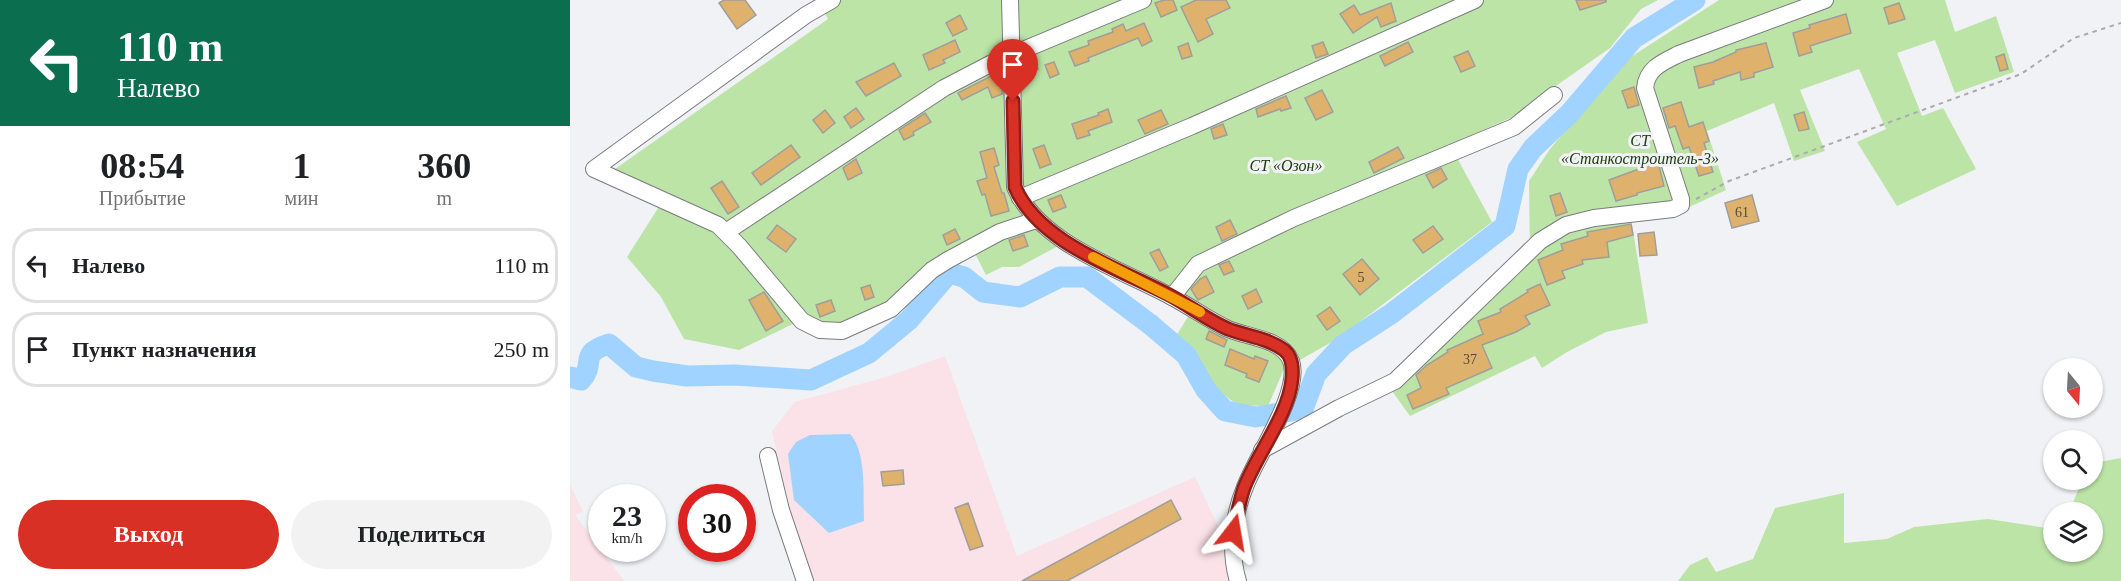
<!DOCTYPE html>
<html lang="ru">
<meta charset="utf-8">
<style>
body{margin:0;font-family:Georgia,serif;background:#f2f2f2;color:#202124;height:100vh;display:flex;flex-direction:column;font-size:22px;white-space:nowrap}
*{box-sizing:border-box;margin:0}
p{font-size:20px;color:#757577}
.icon{flex:none;width:33px;height:33px;fill:none;stroke:currentColor;stroke-width:2;stroke-linecap:round;stroke-linejoin:round}
.map{position:relative;flex:1;overflow:hidden}
.panel{display:flex;flex-direction:column;background:#fff;width:570px}
.panel>*{flex:none}
.guide{background:#0b6e4f;color:#fff;overflow:hidden}
.needle{width:39px;rotate:162deg}
.tools{position:absolute;left:1473px;top:358px;display:grid;gap:12px}
.tools a{display:grid;place-items:center;width:60px;height:60px;border-radius:50%;background:#fff;box-shadow:0 2px 4px #0004;font-size:30px}
.speed{position:absolute;left:18px;top:484px;display:flex;gap:12px;font-size:30px;font-weight:700;text-align:center}
.speed>*{display:grid;place-content:center;width:78px;height:78px;border-radius:50%;background:#fff;box-shadow:0 2px 4px #0004;line-height:1}
.speed small{font-size:15px;font-weight:400}
.speed .limit{border:9px solid #d22;background:#fff;color:#111}
.pin{position:absolute;display:grid;place-items:center;width:51px;height:51px;color:#fff;margin:-62px -26px;border-radius:50% 50% 50% 0;rotate:-45deg;box-shadow:0 0 6px #0007}
.pin .icon{rotate:45deg}
.me{position:absolute;width:66px;margin:-33px;rotate:14deg;stroke-linejoin:round;filter:drop-shadow(0 0 4px #0008)}
.turn{display:flex;align-items:center;gap:21px;height:126px;padding:0 18px;font-size:27px}
.turn .icon{width:78px;height:78px;stroke-width:2.5}
.turn b{display:block;font-size:42px;line-height:51px}
.eta{display:flex;justify-content:space-evenly;align-items:center;height:102px;text-align:center}
.eta b{font-size:36px;font-weight:700;line-height:42px}
.button{display:flex;gap:12px;margin-top:auto;padding:12px 18px}
.button a{flex:1;height:69px;border-radius:36px;background:#d93025;color:#fff;font-size:24px;font-weight:700;line-height:69px;text-align:center}
.button a+a{background:#f2f2f2;color:#202124}
ul{padding:0;list-style:none}
li{display:flex;align-items:center;gap:18px;height:75px;margin:0 12px 9px;padding:0 6px;border:3px solid #e0e0e0;border-radius:24px}
li div{flex:1}
li b{display:block;font-size:22px}
li em{font-style:normal}
main{display:flex;flex:1;min-height:0}
.map>svg:first-child{display:block}
.industrial{fill:#fbe1e8}
.green{fill:#bce4a7}
.water{fill:#a0d3ff}
.lines{fill:none;stroke-linecap:round;stroke-linejoin:round}
.river{stroke:#a0d3ff;stroke-width:21}
.building{fill:#deb26c;stroke:#a09e9b;stroke-width:1.5}
.minor-casing{stroke:#7a7b7e;stroke-width:18}
.path{stroke:#ababae;stroke-width:2;stroke-dasharray:4.5 4.5;stroke-linecap:butt}
.minor{stroke:#fff;stroke-width:16}
.route-casing{stroke:#8d1f18;stroke-width:15}
.route{stroke:#d93025;stroke-width:10}
.slow{stroke:#f59e0b;stroke-width:10}
.labels{text-anchor:middle;stroke-width:6;stroke-linejoin:round;paint-order:stroke}
.number-label{font-size:14px;fill:#564b3a}
.park-label{font-size:16px;font-style:italic;fill:#213d0e;stroke:#f1f2f6}
</style>
<main>
<section class="panel">
<div class="guide">
<div class="turn"><svg class="icon" aria-label="left" viewBox="0 0 24 24"><path d="M17 20v-9H6M10 6l-5 5 5 5"/></svg><div><b>110 m</b>Налево</div></div>
</div>
<div class="eta">
<div><b>08:54</b><p>Прибытие</p></div>
<div><b>1</b><p>мин</p></div>
<div><b>360</b><p>m</p></div>
</div>
<ul>
<li><svg class="icon" aria-label="left" viewBox="0 0 24 24"><path d="M17 20v-9H6M10 6l-5 5 5 5"/></svg><div><b>Налево</b></div><em>110 m</em></li>
<li><svg class="icon" aria-label="arrive" viewBox="0 0 24 24"><path d="M6 21V4h12l-3 4 3 4H6"/></svg><div><b>Пункт назначения</b></div><em>250 m</em></li>
</ul>
<div class="button"><a>Выход</a><a>Поделиться</a></div>
</section>
<div class="map">
<svg width="1551" height="581" viewBox="0 0 1551 581">
<rect width="100%" height="100%" fill="#f1f2f6"/>
<g class="industrial">
<path d="M 375,356 L 447,556 L 625,477 L 650,530 L 658,581 L 239,581 L 231,555 L 202,431 L 225,402 L 316,377 Z"/>
<path d="M 0,485 L 13,511 L 5,515 L 54,581 L 0,581 Z"/>
</g>
<g class="green">
<path d="M 247,0 L 1088,0 L 1071,9 L 1040,48 L 940,118 L 880,145 L 922,222 L 767,339 L 714,369 L 698,406 L 667,405 L 643,386 L 606,336 L 626,304 L 503,238 L 449,267 L 432,267 L 416,275 L 399,242 L 319,303 L 276,324 L 225,323 L 169,350 L 114,339 L 91,297 L 57,257 L 97,194 L 45,169 L 258,19 Z"/>
<path d="M 1149,0 L 1375,0 L 1385,32 L 1426,16 L 1444,72 L 1385,93 L 1365,40 L 1327,53 L 1352,116 L 1373,108 L 1406,169 L 1327,206 L 1287,142 L 1316,129 L 1289,69 L 1230,90 L 1255,151 L 1224,161 L 1204,103 L 1137,131 L 1156,190 L 1100,216 L 1061,218 L 1078,323 L 1036,332 L 997,352 L 972,368 L 965,356 L 840,416 L 822,391 L 960,258 L 959,181 L 980,149 L 1053,62 Z"/>
<path d="M 1551,458 L 1551,581 L 1108,581 L 1120,565 L 1137,557 L 1146,572 L 1183,559 L 1205,508 L 1274,493 L 1274,543 L 1317,539 L 1344,527 L 1418,519 L 1483,529 L 1484,552 L 1522,552 L 1522,513 L 1499,513 L 1512,480 L 1522,480 L 1523,463 Z"/>
</g>
<path class="water" d="M 280,434 C 297,452 293,496 294,521 L 259,533 L 224,500 L 218,454 L 226,442 L 240,435 Z"/>
<g class="lines">
<path class="river" d="M 0,377 L 11,380 C 27,363 7,354 39,344 L 66,367 L 83,371 L 117,376 L 165,375 L 241,380 L 299,353 L 339,320 L 379,273 L 394,277 L 413,292 L 450,297 L 490,277 L 517,277 L 581,325 L 616,355 L 636,390 L 655,411 L 686,417 L 733,409 L 746,374 L 773,345 L 821,314 L 935,226 L 948,169 L 963,148 L 999,114 L 1064,38 L 1125,0"/>
</g>
<g class="building">
<path d="M 154,0 L 175,0 L 186,15 L 167,29 L 149,3 Z"/>
<path d="M 594,0 L 603,0 L 607,10 L 591,17 L 585,3 Z"/>
<path d="M 626,0 L 656,0 L 660,8 L 636,19 L 643,34 L 628,42 L 611,7 Z"/>
<path d="M 1006,0 L 1036,0 L 1036,2 L 1010,10 Z"/>
<path d="M 821,3 L 826,21 L 811,27 L 807,17 L 783,33 L 770,14 L 784,5 L 790,15 Z"/>
<path d="M 1329,3 L 1335,19 L 1319,24 L 1314,8 Z"/>
<path d="M 1276,14 L 1281,33 L 1240,46 L 1242,52 L 1229,56 L 1223,33 L 1240,28 L 1239,25 Z"/>
<path d="M 390,15 L 397,29 L 383,36 L 376,23 Z"/>
<path d="M 574,23 L 582,41 L 572,46 L 568,38 L 518,58 L 519,61 L 505,66 L 499,52 L 519,45 L 518,41 L 543,32 L 542,29 L 553,24 L 556,31 Z"/>
<path d="M 385,40 L 390,52 L 373,60 L 375,63 L 359,70 L 353,55 Z"/>
<path d="M 753,42 L 758,54 L 746,58 L 742,46 Z"/>
<path d="M 838,42 L 843,52 L 815,66 L 810,56 Z"/>
<path d="M 618,43 L 622,56 L 612,59 L 608,47 Z"/>
<path d="M 1196,43 L 1203,67 L 1184,73 L 1184,77 L 1171,80 L 1170,72 L 1143,81 L 1144,84 L 1129,88 L 1124,67 L 1143,62 L 1166,52 L 1166,50 Z"/>
<path d="M 898,51 L 905,66 L 891,72 L 884,57 Z"/>
<path d="M 1434,54 L 1438,69 L 1430,71 L 1426,57 Z"/>
<path d="M 463,57 L 468,69 L 459,73 L 454,61 Z"/>
<path d="M 484,62 L 489,74 L 480,78 L 475,65 Z"/>
<path d="M 324,63 L 331,76 L 296,96 L 286,82 Z"/>
<path d="M 429,72 L 432,78 L 432,94 L 422,98 L 418,87 L 392,100 L 388,93 Z"/>
<path d="M 1064,87 L 1069,105 L 1058,108 L 1052,91 Z"/>
<path d="M 752,90 L 763,112 L 746,120 L 735,98 Z"/>
<path d="M 716,96 L 721,108 L 711,111 L 710,109 L 688,117 L 686,109 Z"/>
<path d="M 1111,102 L 1119,127 L 1133,122 L 1139,141 L 1134,143 L 1143,172 L 1129,176 L 1119,147 L 1113,149 L 1105,126 L 1099,128 L 1093,108 Z"/>
<path d="M 286,108 L 294,119 L 281,128 L 274,117 Z"/>
<path d="M 538,109 L 542,122 L 518,131 L 520,135 L 507,139 L 502,124 L 529,115 L 528,113 Z"/>
<path d="M 255,110 L 265,123 L 253,133 L 243,120 Z"/>
<path d="M 591,110 L 598,124 L 575,134 L 568,120 Z"/>
<path d="M 1234,112 L 1239,129 L 1229,131 L 1224,115 Z"/>
<path d="M 355,113 L 361,122 L 343,132 L 344,135 L 334,140 L 329,130 Z"/>
<path d="M 653,124 L 657,135 L 644,139 L 641,129 Z"/>
<path d="M 221,145 L 230,157 L 191,185 L 182,173 Z"/>
<path d="M 474,145 L 481,164 L 470,168 L 463,149 Z"/>
<path d="M 828,147 L 834,158 L 804,173 L 799,162 Z"/>
<path d="M 424,148 L 429,165 L 424,167 L 432,193 L 434,193 L 439,211 L 421,216 L 415,194 L 412,195 L 407,181 L 417,178 L 410,152 Z"/>
<path d="M 286,159 L 292,173 L 278,180 L 273,168 Z"/>
<path d="M 1088,162 L 1094,186 L 1067,193 L 1067,195 L 1046,201 L 1039,180 Z"/>
<path d="M 871,168 L 877,179 L 863,188 L 856,175 Z"/>
<path d="M 152,181 L 169,207 L 158,214 L 141,188 Z"/>
<path d="M 990,193 L 997,212 L 986,216 L 980,196 Z"/>
<path d="M 491,195 L 496,207 L 483,212 L 478,200 Z"/>
<path d="M 1182,195 L 1189,221 L 1162,228 L 1155,203 Z"/>
<path d="M 660,220 L 667,234 L 652,241 L 646,227 Z"/>
<path d="M 1061,224 L 1063,235 L 1037,242 L 1039,257 L 1012,260 L 1013,264 L 992,271 L 995,278 L 977,285 L 968,260 L 993,250 L 991,244 L 1018,236 L 1017,232 Z"/>
<path d="M 207,225 L 226,239 L 216,252 L 197,238 Z"/>
<path d="M 863,226 L 873,239 L 853,253 L 843,240 Z"/>
<path d="M 385,229 L 390,239 L 377,245 L 373,235 Z"/>
<path d="M 1084,232 L 1087,255 L 1070,256 L 1068,234 Z"/>
<path d="M 454,235 L 458,246 L 443,251 L 439,240 Z"/>
<path d="M 589,249 L 598,267 L 590,271 L 580,253 Z"/>
<path d="M 792,259 L 809,279 L 790,295 L 773,274 Z"/>
<path d="M 659,261 L 664,271 L 654,275 L 649,265 Z"/>
<path d="M 636,276 L 644,292 L 628,300 L 621,289 L 630,279 Z"/>
<path d="M 970,284 L 980,305 L 955,316 L 960,324 L 946,332 L 912,345 L 922,368 L 876,388 L 879,394 L 843,409 L 837,395 L 851,388 L 846,375 L 857,365 L 878,352 L 877,350 L 913,334 L 908,321 L 931,312 L 930,309 L 958,292 L 957,290 Z"/>
<path d="M 300,285 L 304,297 L 295,300 L 291,288 Z"/>
<path d="M 686,289 L 692,302 L 678,309 L 672,296 Z"/>
<path d="M 194,292 L 213,321 L 196,331 L 179,300 Z"/>
<path d="M 261,300 L 265,311 L 250,317 L 246,305 Z"/>
<path d="M 760,307 L 770,321 L 757,330 L 747,316 Z"/>
<path d="M 639,331 L 657,340 L 654,347 L 636,339 Z"/>
<path d="M 660,349 L 684,359 L 685,356 L 698,361 L 689,382 L 676,377 L 677,374 L 655,365 Z"/>
<path d="M 333,470 L 334,484 L 313,486 L 311,472 Z"/>
<path d="M 601,500 L 611,519 L 497,581 L 452,581 Z"/>
<path d="M 398,503 L 413,546 L 400,550 L 385,508 Z"/>
</g>
<g class="lines">
<g class="minor-casing">
<g id="minor">
<path d="M 262,0 L 236,15 L 24,169 L 148,225 L 169,246 L 232,321 L 250,330 L 272,331 L 321,309 L 362,270 L 378,260 L 430,232 L 466,220"/>
<path d="M 440,0 L 445,187 C 469,244 551,269 602,297 C 621,307 639,320 658,329 C 677,337 713,339 721,361 C 732,391 686,457 675,487 C 663,516 659,551 668,581"/>
<path d="M 450,198 L 622,126 L 905,0"/>
<path d="M 156,232 L 374,88 L 422,63 L 573,0"/>
<path d="M 602,297 L 628,264 L 724,218 L 944,127 L 984,95"/>
<path d="M 692,450 L 769,408 L 825,381 L 970,241 L 996,225 L 1024,218 L 1103,209 L 1111,205 L 1111,199 L 1075,88 C 1077,68 1093,62 1109,54 L 1255,0"/>
<path d="M 198,456 L 211,510 L 235,581"/>
</g>
</g>
<path class="path" d="M 1126,199 L 1159,181 L 1451,74 L 1504,38 L 1551,23"/>
<use href="#minor" class="minor"/>
</g>
<g class="lines">
<g class="route-casing">
<path id="route" d="M 443,101 L 445,187 C 469,244 551,269 603,297 C 621,307 639,321 658,329 C 676,336 698,338 714,350 C 722,356 723,369 722,379 C 719,414 687,454 674,488 C 669,502 667,518 663,532"/>
</g>
<use href="#route" class="route"/>
<path class="slow" d="M 523,257 L 630,312"/>
</g>
<g class="labels">
<g class="number-label">
<text x="1172" y="217">61</text>
<text x="791" y="282">5</text>
<text x="900" y="364">37</text>
</g>
<g class="park-label">
<text x="1070" y="146">СТ<tspan x="1070" dy="18">«Станкостроитель-3»</tspan></text>
<text x="716" y="171">СТ «Озон»</text>
</g>
</g>
</svg>
<div class="tools">
<a><svg class="needle" viewBox="-14 -14 28 28"><path d="M0-13l5 13h-10z" fill="#e53935"/><path d="M0 13l5-13h-10z" fill="#757577"/></svg></a>
<a><svg class="icon" aria-label="search" viewBox="0 0 24 24"><circle cx="10" cy="10" r="6"/><path d="M15 15l6 6"/></svg></a>
<a><svg class="icon" aria-label="layers" viewBox="0 0 24 24"><path d="M12 4l9 5-9 5-9-5zM3 14l9 5 9-5"/></svg></a>
</div>
<div class="speed"><div>23<small>km/h</small></div><div class="limit">30</div></div>
<div class="pin" style="left:443px;top:101px;background:#d93025"><svg class="icon" aria-label="arrive" viewBox="0 0 24 24"><path d="M6 21V4h12l-3 4 3 4H6"/></svg></div>
<svg class="me" style="left:663px;top:532px" viewBox="-20 -20 40 40"><path d="M0-17L14 15 0 8-14 15z" fill="#d93025" stroke="#fff" stroke-width="4"/></svg>
</div>
</main>
